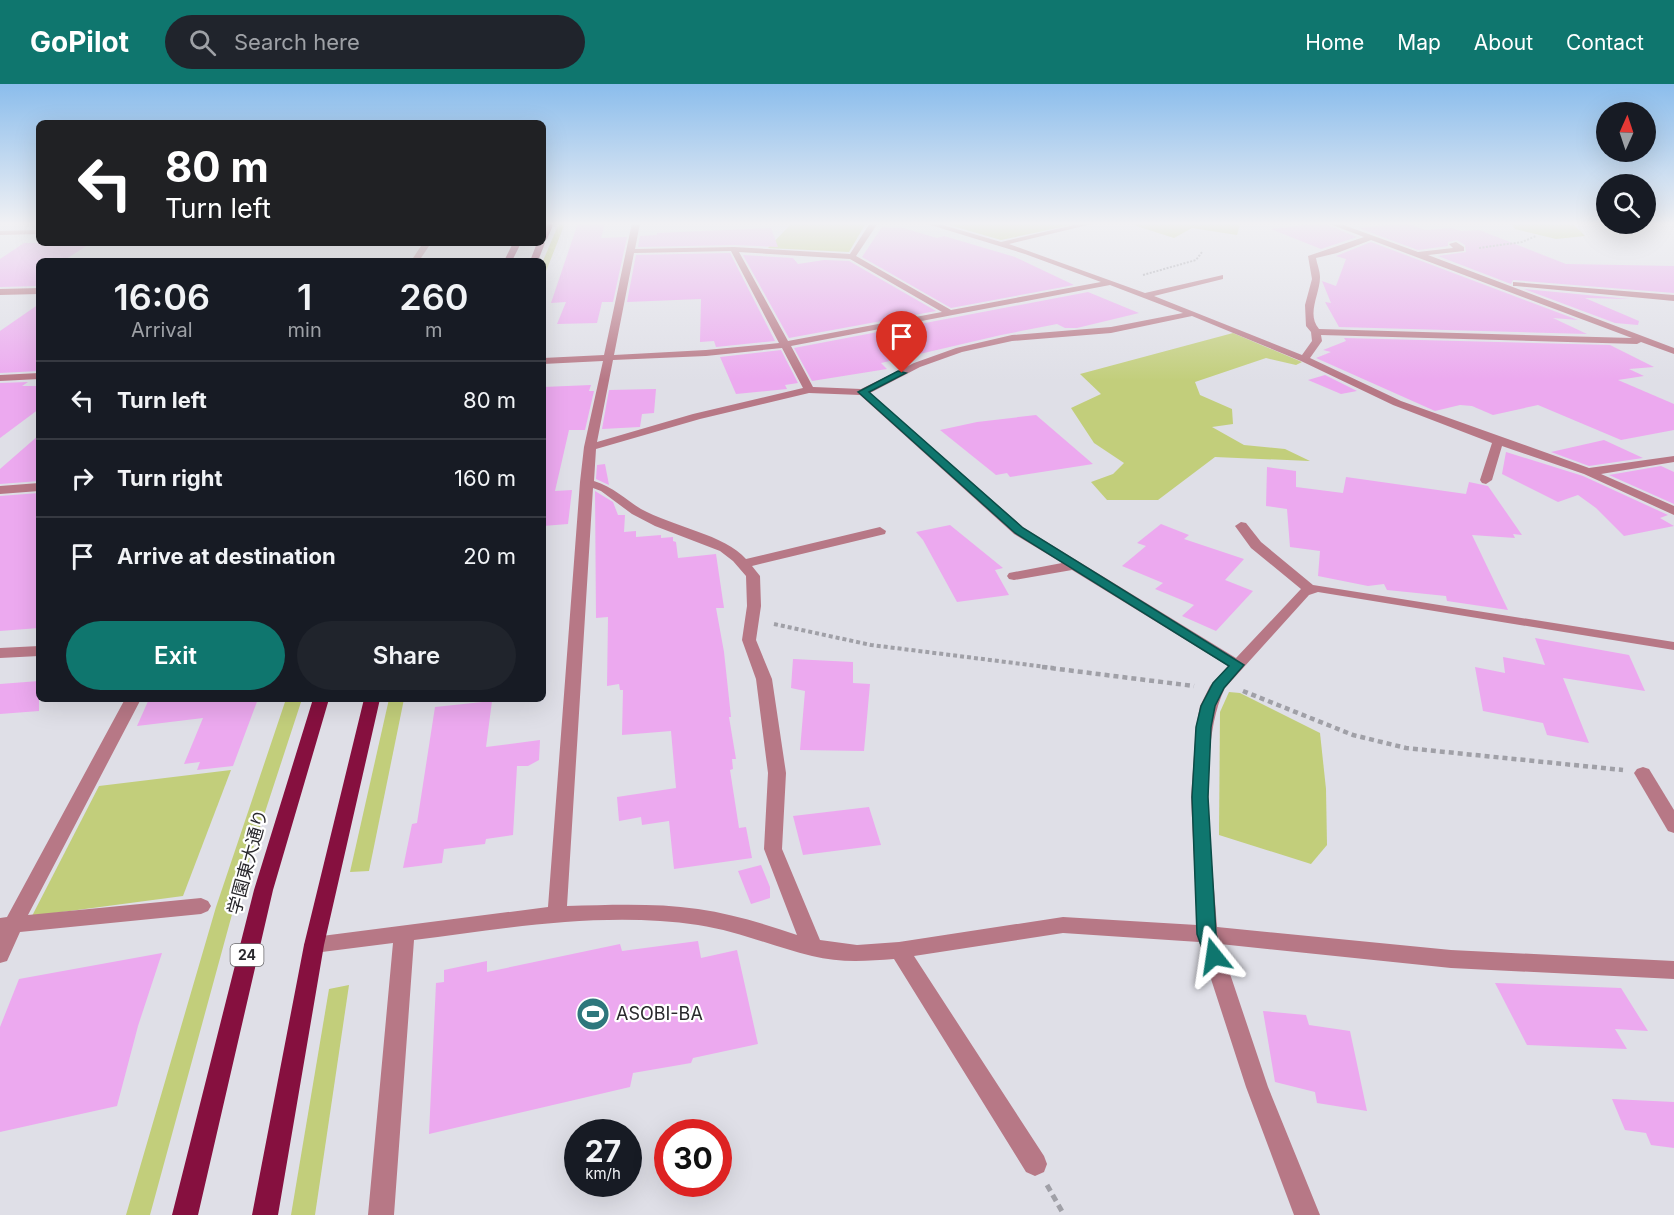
<!DOCTYPE html>
<meta charset="utf-8">
<style>
body{margin:0;font-family:Inter,"Noto Sans JP",sans-serif;background:#20242c;color:#f1f3f6;height:100vh;display:flex;flex-direction:column;font-size:22px;white-space:nowrap}
*{box-sizing:border-box;margin:0}
p{font-size:20px;color:#9ea1a6}
.icon{flex:none;width:33px;height:33px;fill:none;stroke:currentColor;stroke-width:2;stroke-linecap:round;stroke-linejoin:round}
.map{position:relative;flex:1;overflow:hidden}
.details{position:absolute;left:36px;top:174px;width:510px;height:444px;display:flex;flex-direction:column;background:#171b24;border-radius:9px;box-shadow:0 6px 24px #0002}
.details>*{flex:none}
.top-card{position:absolute;left:36px;top:36px;width:510px;height:126px;border-radius:9px;box-shadow:0 6px 24px #0002;background:#202124;color:#fff;overflow:hidden}
.needle{width:39px;rotate:3deg}
.buttons{position:absolute;left:1596px;top:18px;display:grid;gap:12px}
.buttons a{display:grid;place-items:center;width:60px;height:60px;border-radius:50%;background:#171b24;box-shadow:0 6px 24px #0002;font-size:30px}
.speed{position:absolute;left:564px;top:1035px;display:flex;gap:12px;font-size:30px;font-weight:700;text-align:center}
.speed>*{display:grid;place-content:center;width:78px;height:78px;border-radius:50%;background:#171b24;box-shadow:0 6px 24px #0002;line-height:1}
.speed small{font-size:15px;font-weight:400}
.speed .limit{border:9px solid #d22;background:#fff;color:#111}
.pin{position:absolute;display:grid;place-items:center;width:51px;height:51px;color:#fff;margin:-62px -26px;border-radius:50% 50% 50% 0;rotate:-45deg;box-shadow:0 0 6px #0007}
.pin .icon{rotate:45deg}
.me{position:absolute;width:66px;margin:-33px;rotate:345deg;stroke-linejoin:round;filter:drop-shadow(0 0 4px #0008)}
.turn{display:flex;align-items:center;gap:21px;height:126px;padding:0 30px;font-size:27px}
.turn .icon{width:78px;height:78px;stroke-width:2.5}
.turn b{display:block;font-size:42px;line-height:51px}
.eta{display:flex;justify-content:space-evenly;align-items:center;height:102px;text-align:center}
.eta b{font-size:36px;font-weight:600;line-height:42px}
.cta{display:flex;gap:12px;margin-top:auto;padding:12px 30px}
.cta a{flex:1;height:69px;border-radius:36px;background:#0f766e;color:#fff;font-size:24px;font-weight:600;line-height:69px;text-align:center}
.cta a+a{background:#20242c;color:#f1f3f6}
ul{padding:0;list-style:none}
li{display:flex;align-items:center;gap:18px;height:78px;padding:0 30px;border-top:2px solid #363941}
li div{flex:1}
li b{display:block;font-size:22px}
li em{font-style:normal}
header{display:flex;align-items:center;gap:36px;box-sizing:border-box;height:84px;padding:0 30px;background:#0f766e;color:#fff}
header strong{font-size:28px}
nav{display:flex;gap:33px;margin-inline-start:auto;font-size:21px}
.search{width:420px;height:54px;background:#20242c;display:flex;align-items:center;gap:15px;box-sizing:border-box;padding:0 21px;border-radius:33px;color:#9ea1a6;font-size:22px}
.map>svg:first-child{display:block}
.green{fill:#c2ce7b}
.building{fill:#eca9ef}
.lines{fill:none;stroke-linecap:round;stroke-linejoin:round}
.path-far3{stroke:#a0a0a7;stroke-width:2;stroke-dasharray:2 1.5;stroke-linecap:butt}
.path-far2{stroke:#a0a0a7;stroke-width:4;stroke-dasharray:4 3;stroke-linecap:butt}
.path-far1{stroke:#a0a0a7;stroke-width:4.5;stroke-dasharray:5 4;stroke-linecap:butt}
.path{stroke:#a0a0a7;stroke-width:5;stroke-dasharray:7 4.5;stroke-linecap:butt}
.minor{fill:#b77886;fill-rule:evenodd}
.major{fill:#86103f;fill-rule:evenodd}
.route{fill:#0f766e;stroke:#0a4d48;stroke-width:1.5}
.labels{text-anchor:middle;stroke-width:4.5;stroke-linejoin:round;paint-order:stroke}
.shield{fill:#fff;stroke:#6a696c;stroke-width:1.5}
.shield-label{font-size:14px;font-weight:bold;fill:#2a292d}
.near-street-label{font-size:18px;fill:#2a292d;stroke:#fff}
.near-poi-label{font-size:18px;fill:#2a292d;stroke:#fff;text-anchor:start}
</style>
<header>
<strong>GoPilot</strong>
<div class="search"><svg class="icon" aria-label="search" viewBox="0 0 24 24"><circle cx="10" cy="10" r="6"/><path d="M15 15l6 6"/></svg>Search here</div>
<nav><a>Home</a><a>Map</a><a>About</a><a>Contact</a></nav>
</header>
<div class="map">
<svg width="1674" height="1131" viewBox="0 0 1674 1131">
<rect width="100%" height="100%" fill="#dfdfe7"/>
<g class="green">
<path d="M 559,139 L 565,139 L 543,195 L 543,177 Z"/>
<path d="M 792,139 L 866,139 L 849,168 L 768,164 Z"/>
<path d="M 942,139 L 1081,139 L 1001,156 Z"/>
<path d="M 1127,139 L 1240,139 L 1240,140 L 1237,151 L 1192,144 L 1174,154 Z"/>
<path d="M 1511,139 L 1574,141 L 1585,152 L 1556,155 L 1515,145 Z"/>
<path d="M 1233,249 L 1302,278 L 1296,281 L 1266,274 L 1195,298 L 1200,311 L 1232,325 L 1233,340 L 1212,343 L 1244,361 L 1285,365 L 1310,377 L 1215,373 L 1158,416 L 1107,416 L 1091,398 L 1113,390 L 1124,379 L 1094,359 L 1071,324 L 1101,310 L 1080,290 Z"/>
<path d="M 1229,608 L 1240,609 L 1320,649 L 1326,705 L 1327,761 L 1311,780 L 1219,751 L 1220,628 Z"/>
<path d="M 286,615 L 302,615 L 234,823 L 150,1131 L 126,1131 L 216,823 Z"/>
<path d="M 389,615 L 404,615 L 369,787 L 350,788 Z"/>
<path d="M 231,686 L 183,812 L 32,832 L 99,702 Z"/>
<path d="M 349,901 L 315,1131 L 291,1131 L 329,905 Z"/>
</g>
<g class="building">
<path d="M 578,139 L 605,139 L 601,154 L 627,153 L 613,218 L 602,218 L 597,239 L 557,240 L 566,218 L 551,219 Z"/>
<path d="M 1323,139 L 1357,153 L 1321,165 L 1271,145 Z"/>
<path d="M 1407,139 L 1425,146 L 1452,144 L 1461,147 L 1479,146 L 1566,180 L 1674,182 L 1674,209 L 1513,196 L 1511,200 L 1438,172 L 1466,168 L 1465,161 L 1457,156 L 1448,158 L 1448,162 L 1418,166 L 1358,144 Z"/>
<path d="M 882,143 L 903,144 L 937,154 L 944,152 L 1015,173 L 1074,201 L 951,224 L 862,173 Z"/>
<path d="M 771,144 L 778,163 L 734,161 L 638,163 L 640,152 L 657,151 L 657,149 Z"/>
<path d="M 1371,158 L 1578,236 L 1553,234 L 1587,250 L 1339,243 L 1325,218 L 1331,219 L 1322,197 L 1336,202 L 1346,175 L 1336,172 Z"/>
<path d="M 24,159 L 91,159 L 63,177 L 39,177 L 39,202 L 0,203 L 0,175 Z"/>
<path d="M 730,169 L 775,257 L 716,263 L 714,257 L 700,258 L 701,215 L 627,218 L 636,171 Z"/>
<path d="M 743,171 L 793,174 L 798,180 L 824,176 L 849,177 L 936,227 L 789,254 Z"/>
<path d="M 1524,205 L 1629,215 L 1585,214 L 1639,237 L 1638,241 L 1615,239 Z"/>
<path d="M 1088,208 L 1139,229 L 1077,244 L 1065,244 L 1057,240 L 1001,251 L 881,279 L 887,285 L 812,297 L 794,264 Z"/>
<path d="M 39,220 L 39,287 L 0,289 L 0,247 Z"/>
<path d="M 1344,254 L 1610,261 L 1654,283 L 1629,285 L 1644,292 L 1618,296 L 1674,320 L 1674,346 L 1621,356 L 1538,321 L 1493,331 L 1472,322 L 1460,321 L 1435,327 L 1316,274 L 1331,268 L 1323,266 L 1346,257 Z"/>
<path d="M 781,266 L 798,299 L 785,301 L 787,305 L 736,310 L 720,273 Z"/>
<path d="M 1325,291 L 1357,307 L 1341,310 L 1308,296 Z"/>
<path d="M 28,298 L 22,302 L 39,302 L 39,325 L 0,354 L 0,299 Z"/>
<path d="M 591,301 L 589,307 L 594,307 L 585,346 L 569,346 L 555,407 L 572,406 L 568,440 L 543,442 L 543,303 Z"/>
<path d="M 656,305 L 654,329 L 642,330 L 640,343 L 602,345 L 609,306 Z"/>
<path d="M 1036,331 L 1093,380 L 1010,393 L 1007,389 L 996,391 L 940,346 L 977,338 Z"/>
<path d="M 39,351 L 39,397 L 0,400 L 0,385 Z"/>
<path d="M 1604,356 L 1643,374 L 1589,382 L 1551,368 Z"/>
<path d="M 1506,368 L 1583,392 L 1668,431 L 1660,434 L 1674,442 L 1624,452 L 1596,424 L 1578,411 L 1558,418 L 1502,390 Z"/>
<path d="M 605,380 L 609,401 L 596,395 L 597,381 Z"/>
<path d="M 1661,382 L 1674,388 L 1674,420 L 1609,391 Z"/>
<path d="M 1267,383 L 1296,387 L 1296,403 L 1343,409 L 1346,393 L 1466,410 L 1469,398 L 1488,402 L 1522,451 L 1513,450 L 1515,454 L 1472,451 L 1508,526 L 1447,517 L 1446,512 L 1387,506 L 1384,500 L 1368,502 L 1318,492 L 1320,467 L 1290,463 L 1287,425 L 1266,422 Z"/>
<path d="M 595,407 L 613,418 L 618,431 L 625,431 L 624,448 L 636,447 L 636,453 L 661,451 L 661,454 L 673,453 L 673,457 L 676,458 L 678,474 L 716,470 L 724,524 L 716,524 L 724,568 L 731,633 L 729,633 L 736,675 L 732,675 L 733,685 L 730,686 L 739,744 L 746,743 L 752,774 L 674,785 L 669,737 L 642,741 L 641,733 L 619,737 L 617,713 L 676,704 L 671,647 L 622,651 L 623,606 L 620,606 L 619,600 L 607,602 L 608,533 L 596,534 Z"/>
<path d="M 39,409 L 39,544 L 0,547 L 0,412 Z"/>
<path d="M 1161,440 L 1189,451 L 1184,455 L 1244,475 L 1225,496 L 1253,507 L 1216,547 L 1182,532 L 1194,521 L 1155,505 L 1163,499 L 1122,482 L 1146,462 L 1137,459 Z"/>
<path d="M 950,441 L 1003,484 L 995,486 L 1009,511 L 957,518 L 923,456 L 916,448 Z"/>
<path d="M 1535,554 L 1629,571 L 1645,607 L 1563,594 L 1589,659 L 1547,651 L 1543,639 L 1483,627 L 1475,583 L 1505,589 L 1503,573 L 1545,581 Z"/>
<path d="M 793,575 L 853,578 L 853,599 L 870,600 L 864,667 L 800,666 L 805,607 L 791,604 Z"/>
<path d="M 39,597 L 39,627 L 0,630 L 0,600 Z"/>
<path d="M 149,615 L 258,615 L 233,682 L 197,686 L 200,678 L 184,680 L 203,634 L 137,642 Z"/>
<path d="M 492,617 L 486,663 L 540,656 L 539,676 L 528,682 L 517,682 L 513,751 L 486,755 L 485,760 L 444,765 L 442,779 L 403,784 L 412,740 L 417,739 L 435,623 Z"/>
<path d="M 869,723 L 881,761 L 803,771 L 793,732 Z"/>
<path d="M 761,781 L 770,803 L 770,814 L 751,820 L 738,787 Z"/>
<path d="M 698,857 L 701,874 L 737,866 L 758,960 L 693,974 L 691,979 L 633,989 L 630,1003 L 429,1050 L 436,899 L 444,898 L 444,886 L 487,877 L 487,888 L 620,860 L 622,867 Z"/>
<path d="M 162,869 L 138,942 L 117,1022 L 0,1048 L 0,943 L 19,895 Z"/>
<path d="M 1495,899 L 1621,904 L 1648,947 L 1615,945 L 1627,965 L 1527,961 Z"/>
<path d="M 1263,927 L 1306,931 L 1309,941 L 1350,947 L 1367,1027 L 1317,1019 L 1315,1008 L 1275,998 Z"/>
<path d="M 1612,1015 L 1674,1018 L 1674,1064 L 1651,1061 L 1646,1049 L 1625,1046 Z"/>
</g>
<g class="lines">
<g class="path-far3">
<path d="M 1479,164 L 1522,158 L 1536,152"/>
<path d="M 1143,191 L 1196,176 L 1202,168"/>
</g>
<path class="path-far2" d="M 774,540 L 871,561 L 1054,584"/>
<g class="path-far1">
<path d="M 1042,583 L 1194,602"/>
<path d="M 1243,607 L 1353,651 L 1406,664 L 1623,686"/>
</g>
<path class="path" d="M 1047,1101 L 1064,1131"/>
<g class="minor">
<path d="M 632,139 L 640,139 L 635,165 L 734,163 L 850,170 L 870,139 L 878,139 L 856,172 L 951,226 L 1101,198 L 1025,170 L 924,139 L 936,139 L 1001,158 L 1082,139 L 1096,139 L 1009,160 L 1145,209 L 1223,191 L 1223,195 L 1154,212 L 1302,271 L 1312,257 L 1311,248 L 1306,242 L 1305,221 L 1312,195 L 1308,172 L 1364,153 L 1327,139 L 1338,139 L 1418,168 L 1453,164 L 1449,160 L 1456,158 L 1464,163 L 1464,167 L 1428,171 L 1674,264 L 1674,270 L 1641,258 L 1637,260 L 1321,251 L 1322,257 L 1310,274 L 1401,317 L 1589,384 L 1674,372 L 1674,378 L 1601,390 L 1674,422 L 1674,431 L 1584,390 L 1502,362 L 1492,396 L 1486,400 L 1482,399 L 1480,396 L 1492,359 L 1393,321 L 1301,277 L 1192,232 L 1111,249 L 1012,257 L 962,268 L 920,283 L 870,309 L 1024,444 L 1236,574 L 1301,505 L 1251,464 L 1235,442 L 1241,438 L 1246,439 L 1261,458 L 1313,501 L 1674,558 L 1674,566 L 1318,508 L 1309,511 L 1225,604 C 1196,662 1213,777 1217,843 L 1451,866 L 1674,877 L 1674,895 L 1451,884 L 1220,860 L 1268,1003 L 1320,1131 L 1294,1131 L 1246,1003 L 1199,858 L 1063,849 L 914,872 L 1044,1072 L 1047,1080 L 1044,1088 L 1035,1092 L 1026,1088 L 894,875 C 867,877 839,879 812,872 C 774,863 738,847 698,841 C 604,827 507,844 414,856 L 394,1131 L 368,1131 L 393,859 L 314,869 L 307,867 L 304,861 L 307,855 L 314,853 L 548,823 L 580,398 L 584,363 L 603,277 L 543,280 L 543,274 L 604,271 ZM 1371,156 L 1632,254 L 1319,245 C 1306,230 1320,210 1320,193 C 1320,187 1317,180 1316,174 L 1337,169 ZM 731,167 L 779,259 L 706,266 L 614,271 L 634,169 ZM 739,168 L 850,175 L 942,228 L 788,257 ZM 1110,201 L 1183,229 L 1111,243 L 1012,251 L 956,264 L 914,279 L 861,305 L 813,303 L 791,262 ZM 782,264 L 803,304 L 693,330 L 597,358 L 613,276 L 706,272 ZM 809,309 L 860,311 L 1014,450 L 1062,479 L 1009,489 L 1007,492 L 1009,495 L 1014,496 L 1072,486 L 1228,582 L 1210,602 L 1200,622 L 1196,643 L 1191,713 L 1197,841 L 1063,833 L 899,858 L 857,861 L 820,856 L 782,765 L 786,689 L 772,595 L 756,556 L 761,522 L 760,492 L 752,482 L 885,450 L 886,447 L 880,443 L 746,475 C 726,451 671,442 641,425 C 625,415 613,403 594,397 L 596,365 L 700,335 ZM 593,404 L 601,407 L 632,430 L 655,442 L 720,467 L 733,477 L 746,492 L 747,522 L 742,556 L 756,595 L 768,689 L 764,765 L 797,851 C 765,840 732,830 698,825 C 655,819 611,821 567,822 Z"/>
<path d="M 39,146 L 39,150 L 0,151 L 0,147 Z"/>
<path d="M 423,159 L 431,159 L 419,177 L 411,177 Z"/>
<path d="M 1513,198 L 1674,211 L 1674,217 L 1516,202 L 1513,202 Z"/>
<path d="M 39,204 L 39,210 L 0,211 L 0,205 Z"/>
<path d="M 39,289 L 39,295 L 0,297 L 0,291 Z"/>
<path d="M 39,399 L 39,407 L 0,410 L 0,402 Z"/>
<path d="M 39,562 L 39,572 L 0,574 L 0,564 Z"/>
<path d="M 125,615 L 141,615 L 28,831 L 201,814 L 208,817 L 211,822 L 208,827 L 201,830 L 20,848 L 7,877 L 0,879 L 0,834 L 7,833 Z"/>
<path d="M 1643,683 L 1649,685 L 1674,726 L 1674,749 L 1668,747 L 1634,689 L 1637,685 Z"/>
</g>
<g class="major">
<path d="M 546,139 L 554,139 L 547,155 L 543,157 L 545,159 L 538,177 L 530,177 L 537,159 L 543,159 L 543,147 Z"/>
<path d="M 513,159 L 521,159 L 512,177 L 504,177 Z"/>
<path d="M 313,615 L 329,615 L 273,806 L 198,1131 L 172,1131 L 254,806 Z"/>
<path d="M 364,615 L 380,615 L 324,861 L 278,1131 L 252,1131 L 304,861 Z"/>
</g>
</g>
<linearGradient id="sky" x2="0" y2="1"><stop stop-color="#8bbdec"/><stop offset="0.47" stop-color="#f1f1f4"/><stop offset="1" stop-color="#f1f1f4" stop-opacity="0"/></linearGradient>
<rect width="1674" height="297" fill="url(#sky)"/>
<path class="route" d="M 898,287 L 906,289 L 869,308 L 1023,444 L 1244,581 L 1224,604 L 1215,622 L 1211,643 L 1208,713 L 1216,850 L 1223,872 L 1220,878 L 1214,880 L 1207,878 L 1197,850 L 1192,713 L 1196,643 L 1201,622 L 1213,599 L 1229,582 L 1015,449 L 858,308 Z"/>
<defs>
<g id="stadium-disc" transform="scale(1.725)"><circle r="9.5" fill="#2e777c" stroke="#fff"/><path d="M0-5a6.5 5 0 1 0 0 10a6.5 5 0 1 0 0-10ZM-3.5-1.8h7v3.6h-7Z" fill="#fff"/></g>
</defs>
<g fill-rule="evenodd">
<use href="#stadium-disc" x="593" y="930"/>
</g>
<g class="labels">
<rect class="shield" x="230.5" y="860" width="33" height="22" rx="4.5"/>
<g class="shield-label">
<text x="247" y="876">24</text>
</g>
<g class="near-street-label">
<text transform="translate(248 778) rotate(-75)" y="6">学園東大通り</text>
</g>
<g class="near-poi-label">
<text x="616" y="936">ASOBI-BA</text>
</g>
</g>
</svg>
<div class="buttons">
<a><svg class="needle" viewBox="-14 -14 28 28"><path d="M0-13l5 13h-10z" fill="#e53935"/><path d="M0 13l5-13h-10z" fill="#9ea1a6"/></svg></a>
<a><svg class="icon" aria-label="search" viewBox="0 0 24 24"><circle cx="10" cy="10" r="6"/><path d="M15 15l6 6"/></svg></a>
</div>
<div class="speed"><div>27<small>km/h</small></div><div class="limit">30</div></div>
<div class="pin" style="left:902px;top:289px;background:#d93025"><svg class="icon" aria-label="arrive" viewBox="0 0 24 24"><path d="M6 21V4h12l-3 4 3 4H6"/></svg></div>
<svg class="me" style="left:1214px;top:872px" viewBox="-20 -20 40 40"><path d="M0-17L14 15 0 8-14 15z" fill="#0f766e" stroke="#fff" stroke-width="4"/></svg>
<div class="top-card">
<div class="turn"><svg class="icon" aria-label="left" viewBox="0 0 24 24"><path d="M17 20v-9H6M10 6l-5 5 5 5"/></svg><div><b>80 m</b>Turn left</div></div>
</div>
<section class="details">
<div class="eta">
<div><b>16:06</b><p>Arrival</p></div>
<div><b>1</b><p>min</p></div>
<div><b>260</b><p>m</p></div>
</div>
<ul>
<li><svg class="icon" aria-label="left" viewBox="0 0 24 24"><path d="M17 20v-9H6M10 6l-5 5 5 5"/></svg><div><b>Turn left</b></div><em>80 m</em></li>
<li><svg class="icon" aria-label="right" viewBox="0 0 24 24"><path d="M7 20v-9h11M14 6l5 5-5 5"/></svg><div><b>Turn right</b></div><em>160 m</em></li>
<li><svg class="icon" aria-label="arrive" viewBox="0 0 24 24"><path d="M6 21V4h12l-3 4 3 4H6"/></svg><div><b>Arrive at destination</b></div><em>20 m</em></li>
</ul>
<div class="cta"><a>Exit</a><a>Share</a></div>
</section>
</div>
